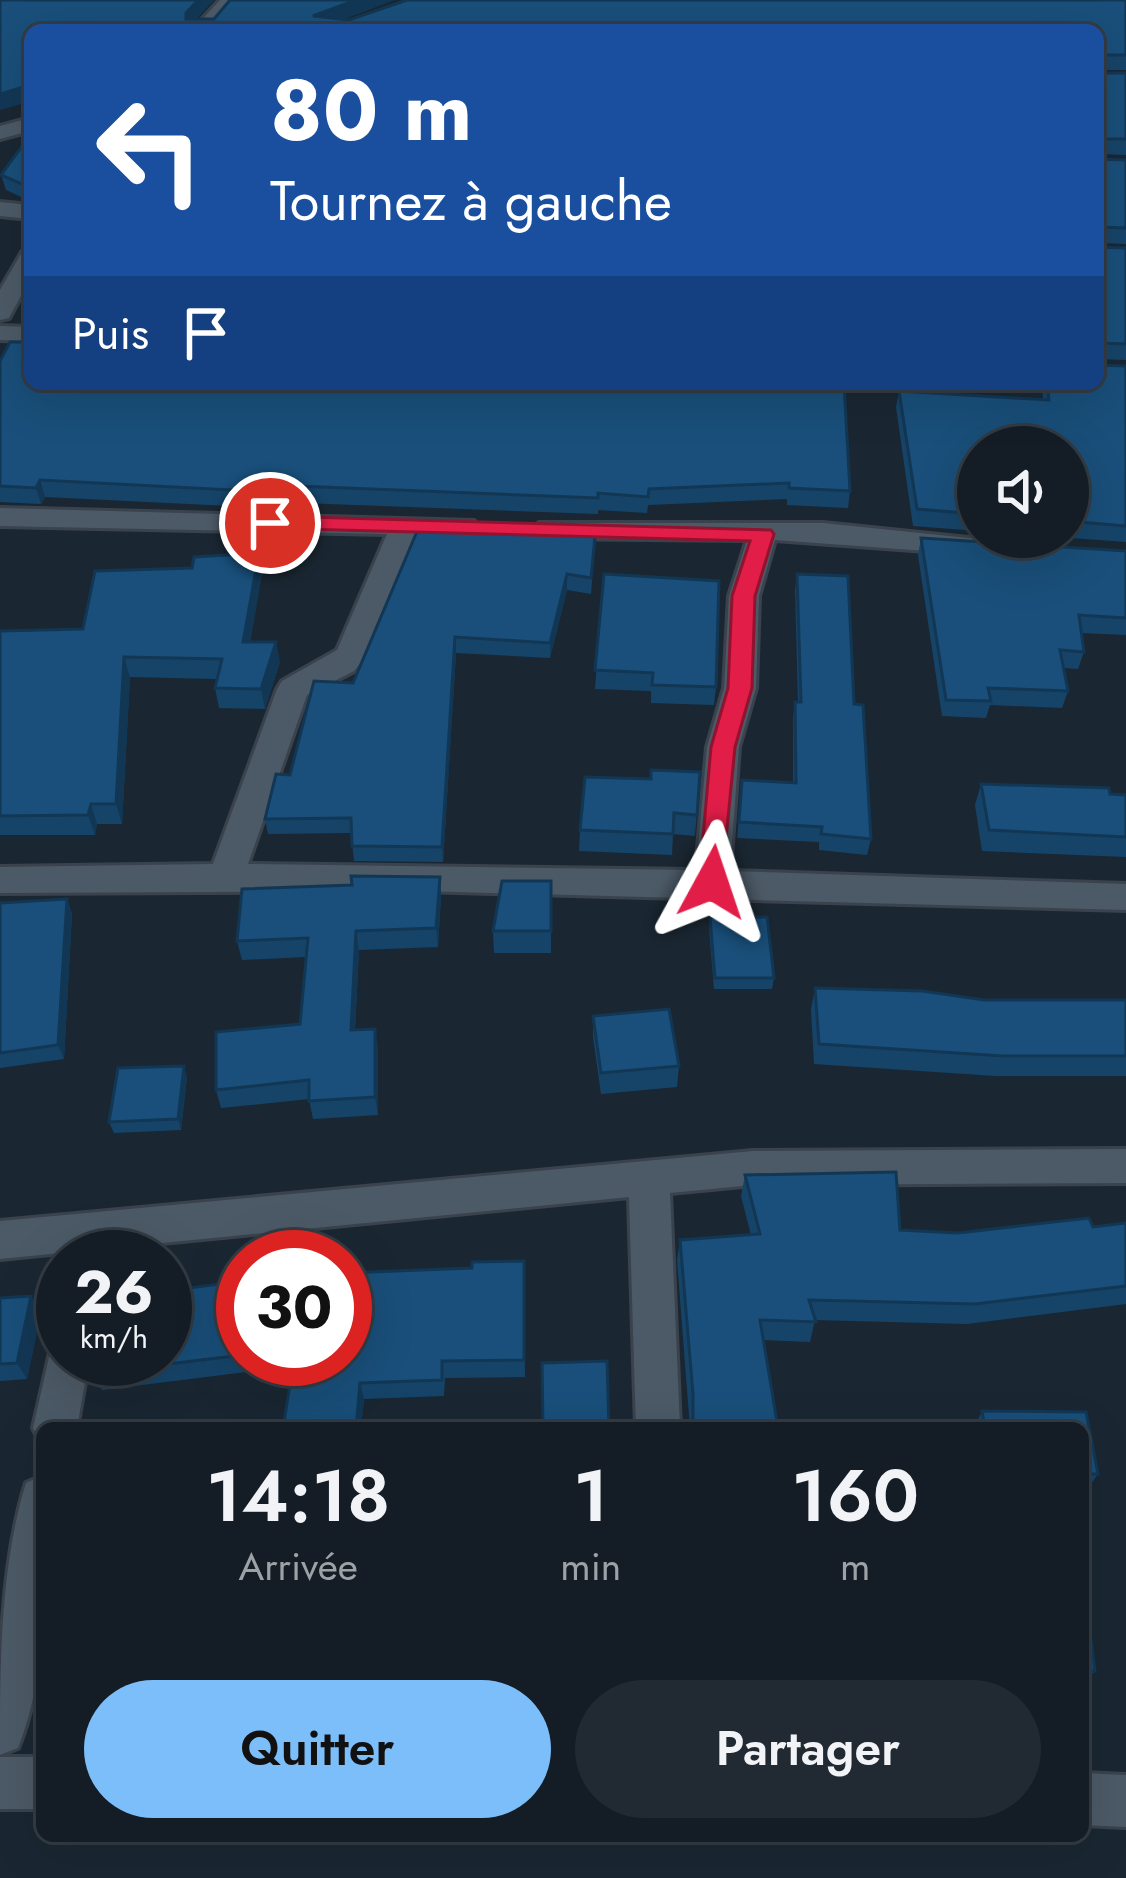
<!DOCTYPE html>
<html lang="fr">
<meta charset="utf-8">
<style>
body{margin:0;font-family:Jost,sans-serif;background:#212a32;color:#f1f3f6;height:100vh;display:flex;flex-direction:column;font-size:45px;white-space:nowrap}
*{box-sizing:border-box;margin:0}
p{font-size:39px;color:#9da2a7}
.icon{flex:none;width:66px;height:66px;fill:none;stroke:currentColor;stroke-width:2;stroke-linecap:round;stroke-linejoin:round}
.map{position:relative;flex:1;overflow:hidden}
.drawer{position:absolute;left:36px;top:1422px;width:1053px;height:420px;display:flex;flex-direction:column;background:#141d26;border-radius:18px;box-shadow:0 12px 48px #0002,0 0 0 3px #333b43}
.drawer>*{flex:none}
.guide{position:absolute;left:24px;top:24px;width:1080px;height:366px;border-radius:18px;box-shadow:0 12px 48px #0002,0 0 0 3px #333b43;background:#1a4fa0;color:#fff;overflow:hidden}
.fabs{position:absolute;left:957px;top:426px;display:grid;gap:24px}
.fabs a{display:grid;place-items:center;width:132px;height:132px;border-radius:50%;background:#141d26;box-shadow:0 12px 48px #0002,0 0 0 3px #333b43;font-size:60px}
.speed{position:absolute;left:36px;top:1230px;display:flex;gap:24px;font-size:60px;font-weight:700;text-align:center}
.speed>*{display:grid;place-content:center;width:156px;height:156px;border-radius:50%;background:#141d26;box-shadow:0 12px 48px #0002,0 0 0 3px #333b43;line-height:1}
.speed small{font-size:30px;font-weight:400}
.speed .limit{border:18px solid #d22;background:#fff;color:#111}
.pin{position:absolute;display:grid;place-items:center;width:102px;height:102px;color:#fff;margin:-51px;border:6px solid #fff;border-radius:50%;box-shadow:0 3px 12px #0007}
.me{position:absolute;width:132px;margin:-66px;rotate:5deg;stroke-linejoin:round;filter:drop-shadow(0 0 9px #0008)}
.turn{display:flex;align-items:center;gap:42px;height:252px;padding:0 48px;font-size:54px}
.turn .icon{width:156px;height:156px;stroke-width:2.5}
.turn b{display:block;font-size:84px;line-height:102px}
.then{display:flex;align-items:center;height:114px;padding:0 48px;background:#0003;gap:24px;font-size:45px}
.eta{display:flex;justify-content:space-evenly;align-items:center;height:204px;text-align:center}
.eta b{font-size:72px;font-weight:600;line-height:84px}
.cta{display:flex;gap:24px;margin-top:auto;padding:24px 48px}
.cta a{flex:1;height:138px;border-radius:72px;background:#7cbef9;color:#111;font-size:48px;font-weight:600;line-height:138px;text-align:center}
.cta a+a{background:#212a32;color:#f1f3f6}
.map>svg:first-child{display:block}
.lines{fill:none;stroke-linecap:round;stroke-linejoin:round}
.minor-casing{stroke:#3a434d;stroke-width:6}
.minor{fill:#4c5a67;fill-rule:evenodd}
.wall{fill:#164469}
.shaded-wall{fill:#123755}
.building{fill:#194f7a;stroke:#123755;stroke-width:3}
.route{fill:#e11d48;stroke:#92132f;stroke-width:3}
</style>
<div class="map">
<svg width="1126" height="1878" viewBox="0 0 1126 1878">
<rect width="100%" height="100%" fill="#1a2732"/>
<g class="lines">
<g class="minor-casing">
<g id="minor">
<path d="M 220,0 L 239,0 L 213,30 L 192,30 Z"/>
<path d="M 30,118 L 30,131 L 0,139 L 0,126 Z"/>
<path d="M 0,202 L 30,205 L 30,219 L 0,216 Z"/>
<path d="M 30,250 L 30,279 L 9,318 L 0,320 L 0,290 L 22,252 Z"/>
<path d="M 0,326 L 30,327 L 30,341 L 0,340 Z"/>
<path d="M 0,508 L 474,521 L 478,527 L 464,536 L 416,535 L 362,661 L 354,671 L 307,695 L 248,864 L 696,870 L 707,747 L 724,688 L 729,596 L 747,540 L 549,538 L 539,535 L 535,529 L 539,523 L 823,523 L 978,539 L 982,545 L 978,551 L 968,554 L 775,540 L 759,596 L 756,688 L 739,747 L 730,871 L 1126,884 L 1126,910 L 422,891 L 0,893 L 0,867 L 213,864 L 277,689 L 282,681 L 337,650 L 387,534 L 0,526 Z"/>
<path d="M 1126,1149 L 1126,1183 L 753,1185 L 670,1193 L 680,1428 L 636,1428 L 629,1197 L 0,1259 L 0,1221 L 753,1151 Z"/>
<path d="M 63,1340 L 63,1359 L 89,1359 L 77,1428 L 42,1428 L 42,1445 L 33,1428 L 52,1344 Z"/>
<path d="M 42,1476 C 42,1564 52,1664 18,1748 L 0,1755 C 0,1666 0,1567 26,1483 Z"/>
<rect x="0" y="1757" width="42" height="52"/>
<path d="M 1083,1773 L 1126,1775 L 1126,1827 L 1083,1825 Z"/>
</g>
</g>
<use href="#minor" class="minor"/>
</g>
<g class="wall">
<path d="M 0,0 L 214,0 L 196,19 L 214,19 L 230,0 L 394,0 L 344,19 L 1126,0 L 1126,70 L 1098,70 L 1098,73 L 1126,73 L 1126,155 L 1099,154 L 1099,159 L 1126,160 L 1126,244 L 1099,243 L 1099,247 L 1126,248 L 1126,360 L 1099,359 L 1099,365 L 1126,366 L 1126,542 L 1057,537 L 1068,537 L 1068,447 L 978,447 L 978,531 L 913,526 L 896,407 L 899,391 L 1043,399 L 1042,384 L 1098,384 L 1098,30 L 30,30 L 30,101 L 0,110 Z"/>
<path d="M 30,135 L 30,201 L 6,190 L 1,175 Z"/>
<path d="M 0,361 L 30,384 L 174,388 L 850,491 L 848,508 L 787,505 L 787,499 L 648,505 L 647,513 L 598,510 L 598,514 L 275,502 L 274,508 L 45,497 L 41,504 L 0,502 Z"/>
<path d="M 921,538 L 1126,551 L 1126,635 L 1081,633 L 1084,652 L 1078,669 L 1064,668 L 1068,691 L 1062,708 L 990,705 L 986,718 L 942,716 L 918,555 Z"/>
<path d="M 595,541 L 591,594 L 567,590 L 550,658 L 456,653 L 443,862 L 354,861 L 351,833 L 268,834 L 265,819 L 290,775 L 353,683 Z"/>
<path d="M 259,553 L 262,573 L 250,642 L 280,662 L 265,709 L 219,708 L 215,688 L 217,679 L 130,677 L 122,824 L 97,824 L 95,835 L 0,835 L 0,631 L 83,629 L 192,568 Z"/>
<path d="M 604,574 L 716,687 L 714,705 L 651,703 L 651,691 L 595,689 Z"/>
<path d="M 797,574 L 854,704 L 871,839 L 867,855 L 819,850 L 819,842 L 737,838 L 742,780 L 793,783 L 793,717 L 795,702 L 798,702 L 795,590 Z"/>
<path d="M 700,772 L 695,836 L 673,834 L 672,855 L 579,851 L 580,830 L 651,779 Z"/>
<path d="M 981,784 L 1126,795 L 1126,857 L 982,851 L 975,805 Z"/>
<path d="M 440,877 L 441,896 L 438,947 L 359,950 L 355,1030 L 378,1047 L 378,1115 L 313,1119 L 309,1099 L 221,1108 L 216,1090 L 300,1024 L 306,957 L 242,960 L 237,941 L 352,885 Z"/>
<path d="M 551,881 L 551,953 L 494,953 L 493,931 Z"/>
<path d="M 67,899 L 72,914 L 64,1059 L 0,1068 L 0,903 Z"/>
<path d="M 710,917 L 774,978 L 772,989 L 714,989 L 709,929 Z"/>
<path d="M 815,988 L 984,1000 L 1126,1000 L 1126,1076 L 996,1076 L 814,1064 L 811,1009 Z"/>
<path d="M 593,1016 L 679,1066 L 677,1087 L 601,1094 L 593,1037 Z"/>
<path d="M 187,1077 L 181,1130 L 114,1133 L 109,1122 Z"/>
<path d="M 745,1175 L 900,1230 L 958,1233 L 1093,1227 L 1126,1223 L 1126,1304 L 967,1324 L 815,1320 L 810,1342 L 763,1340 L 778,1428 L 690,1428 L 677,1260 L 680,1240 L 751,1235 L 741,1196 Z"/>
<path d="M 524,1261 L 525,1377 L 445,1378 L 444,1396 L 364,1399 L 361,1428 L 283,1428 L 293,1366 L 102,1390 L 87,1359 L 165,1359 L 243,1281 L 243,1359 L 345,1359 L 472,1268 Z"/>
<path d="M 0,1298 L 41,1313 L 27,1379 L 0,1381 Z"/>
<path d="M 982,1411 L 1086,1412 L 1098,1474 L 1086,1491 L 1083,1491 L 1083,1428 L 974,1428 Z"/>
<path d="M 1083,1582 L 1095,1671 L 1083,1684 Z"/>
</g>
<g class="shaded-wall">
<path d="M 198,0 L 214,0 L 189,27 L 186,13 Z"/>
<path d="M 356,0 L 394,0 L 316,30 L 313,16 Z"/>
<path d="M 30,85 L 30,101 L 0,110 L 0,94 Z"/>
<path d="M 40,480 L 45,497 L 41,504 L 36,488 Z"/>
<path d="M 259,553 L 262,573 L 247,662 L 243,642 Z"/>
<path d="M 567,574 L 567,590 L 550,658 L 550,643 Z"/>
<path d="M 455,637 L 456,653 L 443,862 L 442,847 Z"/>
<path d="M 276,642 L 280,662 L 265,709 L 261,689 Z"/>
<path d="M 124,657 L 130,677 L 122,824 L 116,804 Z"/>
<path d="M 91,804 L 97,824 L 95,835 L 88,815 Z"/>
<path d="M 440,877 L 441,896 L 438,947 L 436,928 Z"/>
<path d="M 67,899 L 72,914 L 64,1059 L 58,1045 Z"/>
<path d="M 356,931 L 359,950 L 354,1049 L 351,1030 Z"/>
<path d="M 375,1029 L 378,1047 L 378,1115 L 375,1097 Z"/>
<path d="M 184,1066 L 187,1077 L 181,1130 L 178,1119 Z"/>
<path d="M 31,1296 L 41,1313 L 27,1379 L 17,1363 Z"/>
<path d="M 360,1383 L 364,1399 L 361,1428 L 356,1428 Z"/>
</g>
<g class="building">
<path d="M 0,0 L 198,0 L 186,13 L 186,19 L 214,19 L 230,0 L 356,0 L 313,16 L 349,20 L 407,0 L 1126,0 L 1126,55 L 1098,55 L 1098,73 L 1126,73 L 1126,139 L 1099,139 L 1099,159 L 1126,160 L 1126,228 L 1099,227 L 1099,247 L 1126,248 L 1126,344 L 1099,343 L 1099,365 L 1126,366 L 1126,526 L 1068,521 L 1068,447 L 978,447 L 978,514 L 917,509 L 899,391 L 1049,400 L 1047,384 L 1098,384 L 1098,30 L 30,30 L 30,85 L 0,94 Z"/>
<path d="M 30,135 L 30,190 L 29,187 L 1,175 Z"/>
<path d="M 10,342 L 30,342 L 30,384 L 46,384 L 45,386 L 174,388 L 176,384 L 844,384 L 850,491 L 789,488 L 789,483 L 649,489 L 648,497 L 598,493 L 598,498 L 272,485 L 271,492 L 40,480 L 36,488 L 0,486 L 0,361 Z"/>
<path d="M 421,522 L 596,526 L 591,578 L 567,574 L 550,643 L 455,637 L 442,847 L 352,846 L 351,818 L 265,819 L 276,774 L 290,775 L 314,681 L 353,683 Z"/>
<path d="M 921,538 L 1126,551 L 1126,618 L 1079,615 L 1084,652 L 1060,650 L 1068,691 L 988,688 L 991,701 L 946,700 Z"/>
<path d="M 259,553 L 243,642 L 276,642 L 261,689 L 215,688 L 222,659 L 124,657 L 116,804 L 91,804 L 88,815 L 0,816 L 0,631 L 83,629 L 95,571 L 192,568 L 194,557 Z"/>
<path d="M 604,574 L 719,581 L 716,687 L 652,685 L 653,673 L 595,670 Z"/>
<path d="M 797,574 L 848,576 L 854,704 L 863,705 L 871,839 L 821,834 L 822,827 L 739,822 L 742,780 L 796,783 L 795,702 L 801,702 Z"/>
<path d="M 651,770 L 700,772 L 697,815 L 674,813 L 673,834 L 580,830 L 585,777 L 651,779 Z"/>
<path d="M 981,784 L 1109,788 L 1110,794 L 1126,795 L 1126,837 L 989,830 Z"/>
<path d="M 351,876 L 440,877 L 436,928 L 356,931 L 351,1030 L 375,1029 L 375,1097 L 309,1101 L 309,1080 L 216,1090 L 216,1032 L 300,1024 L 308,938 L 237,941 L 242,889 L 352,885 Z"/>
<path d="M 502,881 L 551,881 L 551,931 L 493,931 Z"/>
<path d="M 67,899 L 58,1045 L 0,1053 L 0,903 Z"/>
<path d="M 710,917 L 767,917 L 774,978 L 715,978 Z"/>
<path d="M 815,988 L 923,991 L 984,1000 L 1126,1000 L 1126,1056 L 1003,1056 L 819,1044 Z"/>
<path d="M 669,1009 L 679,1066 L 601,1073 L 593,1016 Z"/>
<path d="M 184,1066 L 178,1119 L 109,1122 L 118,1068 Z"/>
<path d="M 896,1172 L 900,1230 L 958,1233 L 1089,1218 L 1093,1227 L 1126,1223 L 1126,1286 L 975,1304 L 809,1300 L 816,1322 L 760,1320 L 778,1428 L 693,1428 L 693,1394 L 680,1240 L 760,1234 L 745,1175 Z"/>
<path d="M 524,1261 L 524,1360 L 442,1361 L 442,1380 L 360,1383 L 356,1428 L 283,1428 L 294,1359 L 345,1359 L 345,1273 L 472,1268 L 472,1262 Z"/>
<path d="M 243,1281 L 243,1355 L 93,1373 L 93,1359 L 165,1359 L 165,1291 Z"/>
<path d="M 31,1296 L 17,1363 L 0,1364 L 0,1298 Z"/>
<path d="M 607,1361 L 609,1428 L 543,1428 L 542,1363 Z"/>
<path d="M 982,1411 L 1086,1412 L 1098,1474 L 1083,1474 L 1083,1428 L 985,1428 Z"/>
<path d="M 1083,1582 L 1084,1583 L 1095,1671 L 1083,1670 Z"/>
</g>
<path class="route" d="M 270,516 L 771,530 L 774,534 L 755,596 L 752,688 L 735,747 L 721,889 L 703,889 L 699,882 L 711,747 L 728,688 L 732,596 L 750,541 L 262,528 L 262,518 Z"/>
</svg>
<div class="fabs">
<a><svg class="icon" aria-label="sound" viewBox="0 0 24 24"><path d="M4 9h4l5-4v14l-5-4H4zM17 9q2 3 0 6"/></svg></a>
</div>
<div class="speed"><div>26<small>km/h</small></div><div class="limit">30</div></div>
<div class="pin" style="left:270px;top:523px;background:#d93025"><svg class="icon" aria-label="arrive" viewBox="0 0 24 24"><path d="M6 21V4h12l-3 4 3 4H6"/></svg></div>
<svg class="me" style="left:712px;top:882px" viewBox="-20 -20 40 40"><path d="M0-17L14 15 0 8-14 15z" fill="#e11d48" stroke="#fff" stroke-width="4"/></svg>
<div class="guide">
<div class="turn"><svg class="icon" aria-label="left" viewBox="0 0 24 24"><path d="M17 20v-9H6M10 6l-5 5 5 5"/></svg><div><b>80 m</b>Tournez à gauche</div></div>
<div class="then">Puis<svg class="icon" aria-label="arrive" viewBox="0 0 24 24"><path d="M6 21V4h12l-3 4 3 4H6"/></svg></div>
</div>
<section class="drawer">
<div class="eta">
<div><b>14:18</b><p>Arrivée</p></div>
<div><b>1</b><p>min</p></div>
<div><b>160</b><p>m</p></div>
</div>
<div class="cta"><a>Quitter</a><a>Partager</a></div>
</section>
</div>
